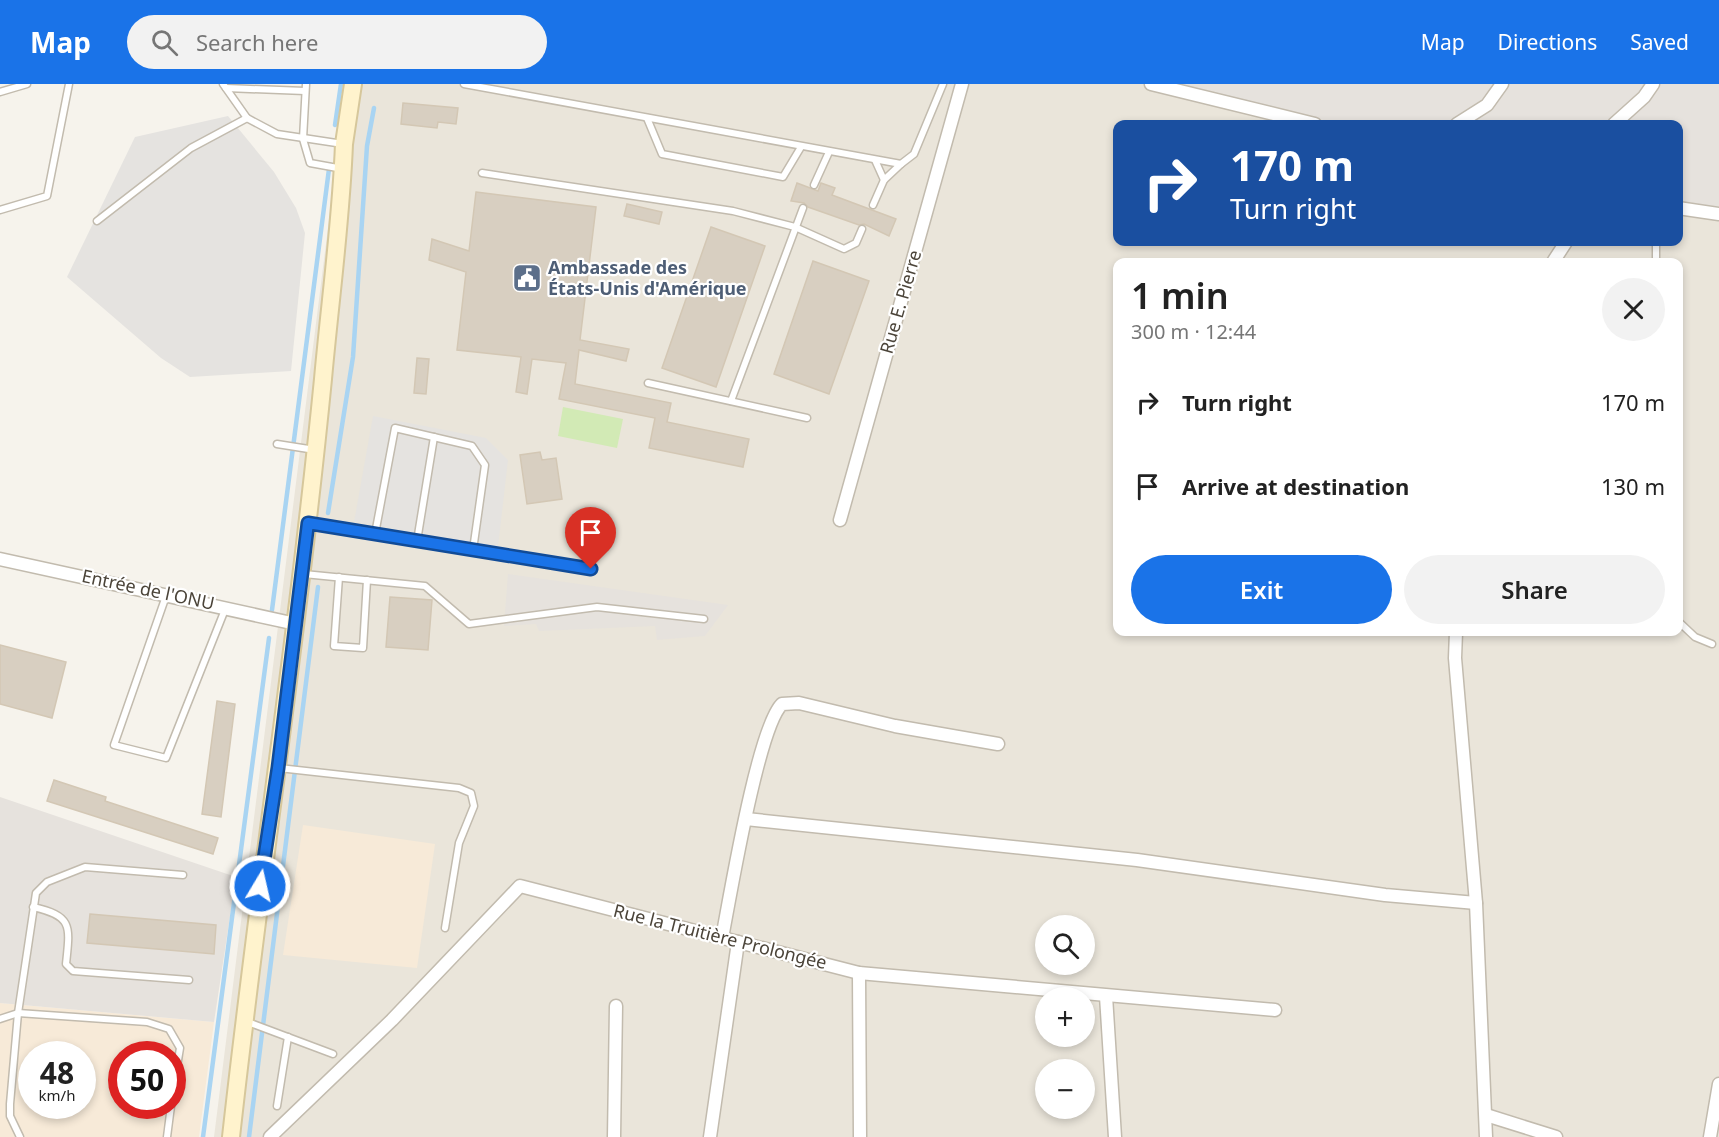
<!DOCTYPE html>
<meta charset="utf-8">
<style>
body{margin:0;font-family:"Noto Sans",sans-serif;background:#f2f2f2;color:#222;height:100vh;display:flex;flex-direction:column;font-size:22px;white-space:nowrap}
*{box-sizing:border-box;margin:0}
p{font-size:20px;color:#767676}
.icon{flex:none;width:33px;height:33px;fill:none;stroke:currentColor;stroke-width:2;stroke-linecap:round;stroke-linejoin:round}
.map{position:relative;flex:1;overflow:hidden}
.drawer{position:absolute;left:1113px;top:174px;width:570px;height:378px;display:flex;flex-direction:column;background:#fff;border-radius:12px;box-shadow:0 3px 9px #0003}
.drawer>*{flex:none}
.banner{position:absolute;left:1113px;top:36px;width:570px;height:126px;border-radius:12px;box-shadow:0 3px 9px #0003;background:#1a4fa0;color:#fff;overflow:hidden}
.controls{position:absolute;left:1035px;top:831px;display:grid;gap:12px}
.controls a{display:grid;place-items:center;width:60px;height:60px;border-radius:50%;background:#fff;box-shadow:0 3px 9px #0003;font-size:30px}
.speed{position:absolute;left:18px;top:957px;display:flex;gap:12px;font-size:30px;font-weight:700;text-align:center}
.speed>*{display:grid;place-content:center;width:78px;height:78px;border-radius:50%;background:#fff;box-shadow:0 3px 9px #0003;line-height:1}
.speed small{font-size:15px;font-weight:400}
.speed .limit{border:9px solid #d22;background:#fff;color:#111}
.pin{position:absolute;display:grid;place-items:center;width:51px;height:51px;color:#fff;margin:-62px -26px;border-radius:50% 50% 50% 0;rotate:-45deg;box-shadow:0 0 6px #0007}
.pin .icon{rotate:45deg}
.me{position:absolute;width:66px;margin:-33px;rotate:9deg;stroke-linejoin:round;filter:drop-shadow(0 0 4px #0008)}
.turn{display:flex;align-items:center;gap:21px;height:126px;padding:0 18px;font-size:27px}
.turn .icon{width:78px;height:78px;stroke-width:2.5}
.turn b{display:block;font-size:42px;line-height:51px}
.round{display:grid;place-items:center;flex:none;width:63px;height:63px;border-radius:32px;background:#f2f2f2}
.headline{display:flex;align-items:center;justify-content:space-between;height:102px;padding:0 18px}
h1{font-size:36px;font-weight:600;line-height:45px}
.action{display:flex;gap:12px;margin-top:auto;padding:12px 18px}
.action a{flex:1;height:69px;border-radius:36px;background:#1a73e8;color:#fff;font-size:24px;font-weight:600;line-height:69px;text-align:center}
.action a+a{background:#f2f2f2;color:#222}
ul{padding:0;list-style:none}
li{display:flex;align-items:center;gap:18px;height:84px;padding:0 18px}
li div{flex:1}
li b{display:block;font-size:22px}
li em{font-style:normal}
header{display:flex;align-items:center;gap:36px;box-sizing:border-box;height:84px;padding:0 30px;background:#1a73e8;color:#fff}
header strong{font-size:28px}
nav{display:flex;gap:33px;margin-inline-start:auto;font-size:21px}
.search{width:420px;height:54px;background:#f2f2f2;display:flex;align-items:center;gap:15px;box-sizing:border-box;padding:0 21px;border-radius:33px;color:#767676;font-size:22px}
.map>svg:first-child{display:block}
.residential{fill:#eae5da;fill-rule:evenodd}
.commercial{fill:#f7ead8;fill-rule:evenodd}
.industrial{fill:#e6e2dd}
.green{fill:#d2eab5}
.parking{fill:#e5e3e0}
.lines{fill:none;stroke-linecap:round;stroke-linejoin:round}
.stream{stroke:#a9d4f2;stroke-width:4.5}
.building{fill:#d8cfc1;stroke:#d3c7b4;stroke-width:1.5}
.lane-casing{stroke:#c2bbae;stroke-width:9}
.street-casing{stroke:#c2bbae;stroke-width:15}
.secondary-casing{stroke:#d6c79b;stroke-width:20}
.lane{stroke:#fff;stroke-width:6}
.street{stroke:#fff;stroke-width:12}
.secondary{stroke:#fff3cd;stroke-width:16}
.route-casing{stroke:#114b97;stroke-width:15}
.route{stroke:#1a73e8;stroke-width:10}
.labels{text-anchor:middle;stroke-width:4.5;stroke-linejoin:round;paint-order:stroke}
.service-label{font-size:18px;font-weight:bold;fill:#4e5e75;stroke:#fff;text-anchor:start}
.street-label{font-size:18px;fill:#4b4439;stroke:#fff}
</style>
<header>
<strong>Map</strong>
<div class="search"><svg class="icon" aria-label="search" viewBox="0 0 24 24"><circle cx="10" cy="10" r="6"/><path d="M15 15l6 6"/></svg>Search here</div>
<nav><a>Map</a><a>Directions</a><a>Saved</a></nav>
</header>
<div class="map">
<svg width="1719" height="1053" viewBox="0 0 1719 1053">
<rect width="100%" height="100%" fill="#f6f3ec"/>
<path class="residential" d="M 346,0 L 1178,0 L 1339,40 L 1118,40 L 1118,158 L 1678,158 L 1679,117 L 1719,123 L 1719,1053 L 214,1053 ZM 1118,178 L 1678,178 L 1678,548 L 1118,548 ZM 1046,842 L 1084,842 L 1084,880 L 1046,880 ZM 1046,914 L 1084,914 L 1084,952 L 1046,952 ZM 1046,986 L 1084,986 L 1084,1024 L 1046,1024 Z"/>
<g class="commercial">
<path d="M 303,741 L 435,760 L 417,884 L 283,871 Z"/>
<path d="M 0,919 L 214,938 L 199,1053 L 0,1053 ZM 32,970 L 82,970 L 82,1022 L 32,1022 ZM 122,970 L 172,970 L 172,1022 L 122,1022 Z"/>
</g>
<g class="industrial">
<path d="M 1178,0 L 1719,0 L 1719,123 L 1679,117 L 1678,40 L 1339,40 Z"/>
<path d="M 508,490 L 728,521 L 705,552 L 657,556 L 655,542 L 539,547 L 536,540 L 504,542 Z"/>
<path d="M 0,713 L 236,793 L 214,938 L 0,919 Z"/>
</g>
<path class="green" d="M 563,323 L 623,335 L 617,364 L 558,352 Z"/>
<g class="parking">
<path d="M 228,32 L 274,88 L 296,124 L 305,149 L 291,287 L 190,293 L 161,274 L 67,193 L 135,53 Z"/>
<path d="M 373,332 L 486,354 L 508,376 L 498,463 L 354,438 Z"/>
</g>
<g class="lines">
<g class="stream">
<path d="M 335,41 L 341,0"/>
<path d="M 328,429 L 353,273 L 367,62 L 374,24"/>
<path d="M 272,526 L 329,85"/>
<path d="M 203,1053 L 269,554"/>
<path d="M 249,1053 L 318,503"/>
</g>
</g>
<g class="building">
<path d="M 403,19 L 458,24 L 456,40 L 438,38 L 437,44 L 401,40 Z"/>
<path d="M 797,99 L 818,107 L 821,99 L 835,104 L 832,111 L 896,135 L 889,152 L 864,140 L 859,141 L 808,123 L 804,119 L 791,117 Z"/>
<path d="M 476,108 L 596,123 L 580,256 L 629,265 L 626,277 L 579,266 L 575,300 L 671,319 L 667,338 L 749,355 L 743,383 L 649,364 L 655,334 L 559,315 L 566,279 L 532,275 L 527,310 L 516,308 L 521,273 L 457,266 L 466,188 L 429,176 L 432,155 L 469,167 Z"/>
<path d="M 627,120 L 662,128 L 659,140 L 624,132 Z"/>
<path d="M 711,143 L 765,162 L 716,303 L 662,284 Z"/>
<path d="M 813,177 L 869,197 L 829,310 L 774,290 Z"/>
<path d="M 417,274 L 429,275 L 426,310 L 414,309 Z"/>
<path d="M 540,368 L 542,376 L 556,374 L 562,415 L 527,420 L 520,371 Z"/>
<path d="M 390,513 L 432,516 L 428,566 L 386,563 Z"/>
<path d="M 0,561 L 66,578 L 52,634 L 0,620 Z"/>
<path d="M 217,617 L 235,620 L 221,733 L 202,730 Z"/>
<path d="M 54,696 L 106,713 L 105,717 L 218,754 L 213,770 L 47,717 Z"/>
<path d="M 90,830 L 216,841 L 214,870 L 87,859 Z"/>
</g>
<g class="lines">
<g class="lane-casing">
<g id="lane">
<path d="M 223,0 L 247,34"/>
<path d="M 306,0 L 303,55 L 310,79 L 343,85"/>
<path d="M 464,0 L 901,80 L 914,70 L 943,0"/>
<path d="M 226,4 L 305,7"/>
<path d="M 0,8 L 27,0"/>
<path d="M 647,34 L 662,70 L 783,93 L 801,63"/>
<path d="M 875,76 L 884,96"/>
<path d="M 482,89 L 733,127 L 795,143 L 844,165 L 856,159 L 862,145"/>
<path d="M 814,101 L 829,68"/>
<path d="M 873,121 L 884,96 L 901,80"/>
<path d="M 0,126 L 47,112 L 69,0"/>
<path d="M 97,137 L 191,64 L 247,34 L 277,50 L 343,60"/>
<path d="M 1656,178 L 1656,158"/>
<path d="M 648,299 L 807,334"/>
<path d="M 731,317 L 803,124"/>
<path d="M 277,360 L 315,366"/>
<path d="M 309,439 L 591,485"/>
<path d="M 375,450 L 395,344 L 472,362 L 485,381 L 473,466"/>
<path d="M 417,457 L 434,353"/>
<path d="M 304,490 L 425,502 L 469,540 L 597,523 L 704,535"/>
<path d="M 339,493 L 334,562 L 363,564 L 367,496"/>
<path d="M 166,512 L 114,661 L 166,674 L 226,523"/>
<path d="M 1678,537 L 1695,553 L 1712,560"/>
<path d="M 279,684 L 459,704 L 471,709 L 474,722 L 459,759 L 445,844"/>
<path d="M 33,823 C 73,832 70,842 66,880 L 73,887 L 189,896"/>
<path d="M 0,935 L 18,929 L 147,938 L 169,945 L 180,964 L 172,1013"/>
<path d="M 245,937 L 333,970"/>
<path d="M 277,1022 L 288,953"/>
<path d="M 20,1053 L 10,1032 L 10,1020 L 18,929 L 36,809 L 47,798 L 85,783 L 183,791"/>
<path d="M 167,1053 L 171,1022"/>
</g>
</g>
<g class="street-casing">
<g id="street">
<path d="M 1151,0 L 1315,40"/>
<path d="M 1457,40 L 1487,21 L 1502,0"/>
<path d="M 1614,40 L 1644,13 L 1653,0"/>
<path d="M 1678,124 L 1719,130"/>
<path d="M 1553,178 L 1566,158"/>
<path d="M 840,436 L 962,0"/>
<path d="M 0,475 L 296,540"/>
<path d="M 1456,548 L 1455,574 L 1476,819 L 1486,1053"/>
<path d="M 746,735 L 1137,776 L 1385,811 L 1476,819"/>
<path d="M 722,854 C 730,813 758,643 782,620 L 799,619 L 895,642 L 998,660"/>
<path d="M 859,889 L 860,1053"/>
<path d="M 1106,912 L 1115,1053"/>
<path d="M 1486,1031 L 1556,1053"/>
<path d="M 270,1053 L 392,936 L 520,802 L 859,889 L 1275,926"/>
<path d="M 614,1053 L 616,922"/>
<path d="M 710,1053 L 738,858"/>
<path d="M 1710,1053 L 1719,1000"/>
</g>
</g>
<g class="secondary-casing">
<path id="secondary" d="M 231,1053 C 259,800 298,549 323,295 C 330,217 341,139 344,60 L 353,0"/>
</g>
<use href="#lane" class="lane"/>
<use href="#street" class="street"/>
<use href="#secondary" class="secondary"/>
</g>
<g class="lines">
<g class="route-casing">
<path id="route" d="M 260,802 L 278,684 L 308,439 L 591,485"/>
</g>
<use href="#route" class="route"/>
</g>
<defs>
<g id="civic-square" transform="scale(1.5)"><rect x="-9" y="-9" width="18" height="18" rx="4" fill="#5c6f8a" stroke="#fff"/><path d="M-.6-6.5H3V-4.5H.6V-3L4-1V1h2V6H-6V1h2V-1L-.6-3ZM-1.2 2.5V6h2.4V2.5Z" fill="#fff"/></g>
</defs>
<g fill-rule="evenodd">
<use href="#civic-square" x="527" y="194"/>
</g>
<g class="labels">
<g class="service-label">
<text x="548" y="190">Ambassade des<tspan x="548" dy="21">États-Unis d'Amérique</tspan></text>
</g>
<g class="street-label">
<text transform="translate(901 218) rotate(-74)" y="6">Rue E. Pierre</text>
<text transform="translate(148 506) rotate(12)" y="6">Entrée de l'ONU</text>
<text transform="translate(720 853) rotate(14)" y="6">Rue la Truitière Prolongée</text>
</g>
</g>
</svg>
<div class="controls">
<a><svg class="icon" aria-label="search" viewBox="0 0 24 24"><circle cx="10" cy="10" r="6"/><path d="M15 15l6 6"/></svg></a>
<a>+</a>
<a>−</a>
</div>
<div class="speed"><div>48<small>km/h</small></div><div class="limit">50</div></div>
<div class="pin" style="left:591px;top:485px;background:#d93025"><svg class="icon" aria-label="arrive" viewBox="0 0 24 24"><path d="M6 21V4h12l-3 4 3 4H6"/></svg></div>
<svg class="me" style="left:260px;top:802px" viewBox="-20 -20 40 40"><circle r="17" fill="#1a73e8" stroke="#fff" stroke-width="3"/><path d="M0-11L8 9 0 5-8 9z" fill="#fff"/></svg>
<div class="banner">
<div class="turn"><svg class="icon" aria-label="right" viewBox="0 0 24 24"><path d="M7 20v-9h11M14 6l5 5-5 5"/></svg><div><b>170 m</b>Turn right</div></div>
</div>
<section class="drawer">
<div class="headline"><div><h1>1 min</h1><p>300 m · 12:44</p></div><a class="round"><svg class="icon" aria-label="close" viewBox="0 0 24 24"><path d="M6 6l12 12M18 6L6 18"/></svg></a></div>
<ul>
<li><svg class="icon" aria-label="right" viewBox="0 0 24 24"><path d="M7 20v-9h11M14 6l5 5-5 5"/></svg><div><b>Turn right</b></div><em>170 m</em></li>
<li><svg class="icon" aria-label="arrive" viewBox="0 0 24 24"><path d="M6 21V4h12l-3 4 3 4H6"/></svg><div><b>Arrive at destination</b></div><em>130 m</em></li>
</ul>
<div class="action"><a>Exit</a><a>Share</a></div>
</section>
</div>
